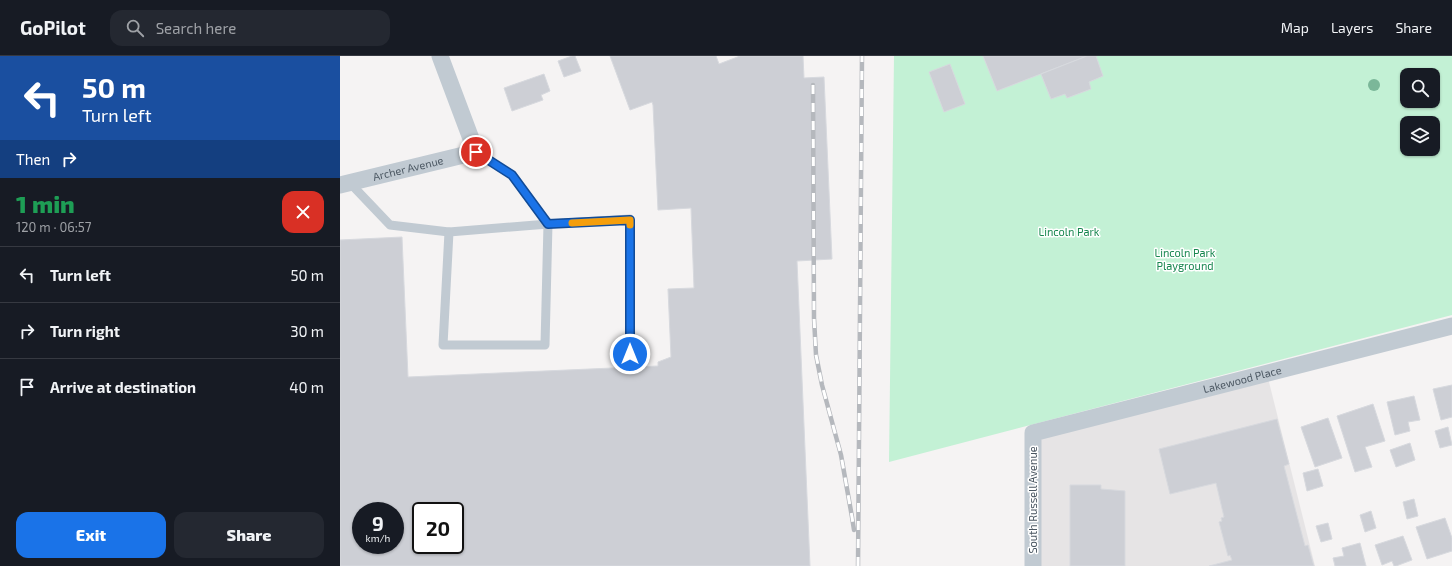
<!DOCTYPE html>
<meta charset="utf-8">
<style>
body{margin:0;font-family:"Exo 2",sans-serif;background:#242831;color:#f1f3f6;height:100vh;display:flex;flex-direction:column;font-size:15px;white-space:nowrap}
*{box-sizing:border-box;margin:0}
p{font-size:13px;color:#9ea1a6}
.icon{flex:none;width:22px;height:22px;fill:none;stroke:currentColor;stroke-width:2;stroke-linecap:round;stroke-linejoin:round}
.map{position:relative;flex:1;overflow:hidden}
.drawer{display:flex;flex-direction:column;background:#171b24;width:340px}
.drawer>*{flex:none}
.hud{background:#1a4fa0;color:#fff;overflow:hidden}
.buttons{position:absolute;left:1060px;top:12px;display:grid;gap:8px}
.buttons a{display:grid;place-items:center;width:40px;height:40px;border-radius:8px;background:#171b24;box-shadow:0 1px 3px #0004;font-size:20px}
.speed{position:absolute;left:12px;top:446px;display:flex;gap:8px;font-size:20px;font-weight:700;text-align:center}
.speed>*{display:grid;place-content:center;width:52px;height:52px;border-radius:50%;background:#171b24;box-shadow:0 1px 3px #0004;line-height:1}
.speed small{font-size:10px;font-weight:400}
.speed .limit{border:2px solid #111;border-radius:6px;background:#fff;color:#111}
.pin{position:absolute;display:grid;place-items:center;width:34px;height:34px;color:#fff;margin:-17px;border:2px solid #fff;border-radius:50%;box-shadow:0 1px 4px #0007}
.me{position:absolute;width:44px;margin:-22px;rotate:0deg;stroke-linejoin:round;filter:drop-shadow(0 0 3px #0008)}
.turn{display:flex;align-items:center;gap:14px;height:84px;padding:0 16px;font-size:18px}
.turn .icon{width:52px;height:52px;stroke-width:2.5}
.turn b{display:block;font-size:28px;line-height:34px}
.then{display:flex;align-items:center;height:38px;padding:0 16px;background:#0003;gap:8px;font-size:15px}
.round{display:grid;place-items:center;flex:none;width:42px;height:42px;border-radius:12px;background:#242831}
.headline{display:flex;align-items:center;justify-content:space-between;height:68px;padding:0 16px}
h1{font-size:24px;font-weight:800;line-height:30px;color:#1e9e55}
.action{display:flex;gap:8px;margin-top:auto;padding:8px 16px}
.action a{flex:1;height:46px;border-radius:12px;background:#1a73e8;color:#fff;font-size:16px;font-weight:800;line-height:46px;text-align:center}
.action a+a{background:#242831;color:#f1f3f6}
ul{padding:0;list-style:none}
li{display:flex;align-items:center;gap:12px;height:56px;padding:0 16px;border-top:1px solid #363941}
li div{flex:1}
li b{display:block;font-size:15px}
li em{font-style:normal}
header{display:flex;align-items:center;gap:24px;box-sizing:border-box;height:56px;padding:0 20px;background:#171b24;border-bottom:1px solid #363941}
header strong{font-size:19px}
nav{display:flex;gap:22px;margin-inline-start:auto;font-size:14px}
.search{width:280px;height:36px;background:#242831;display:flex;align-items:center;gap:10px;box-sizing:border-box;padding:0 14px;border-radius:12px;color:#9ea1a6;font-size:15px}
main{display:flex;flex:1;min-height:0}
.map>svg:first-child{display:block}
.education{fill:#e6e4e5}
.green{fill:#c3f1d5;fill-rule:evenodd}
.building{fill:#cdcfd5;stroke:#d7d9de;fill-rule:evenodd}
.lines{fill:none;stroke-linecap:round;stroke-linejoin:round}
.lane{stroke:#c1cad2;stroke-width:9}
.street{stroke:#c1cad2;stroke-width:17}
.rail-casing{stroke:#b5b8bd;stroke-width:4.5}
.rail{stroke:#fff;stroke-width:3;stroke-dasharray:9;stroke-linecap:butt}
.tree{fill:#7bb799}
.route-casing{stroke:#114b97;stroke-width:10}
.route{stroke:#1a73e8;stroke-width:7}
.slow{stroke:#f59e0b;stroke-width:7}
.labels{text-anchor:middle;stroke-width:3;stroke-linejoin:round;paint-order:stroke}
.street-label{font-size:11px;fill:#4a5661;stroke:#fff}
.park-label{font-size:11px;fill:#17864f;stroke:#fff}
</style>
<header>
<strong>GoPilot</strong>
<div class="search"><svg class="icon" aria-label="search" viewBox="0 0 24 24"><circle cx="10" cy="10" r="6"/><path d="M15 15l6 6"/></svg>Search here</div>
<nav><a>Map</a><a>Layers</a><a>Share</a></nav>
</header>
<main>
<section class="drawer">
<div class="hud">
<div class="turn"><svg class="icon" aria-label="left" viewBox="0 0 24 24"><path d="M17 20v-9H6M10 6l-5 5 5 5"/></svg><div><b>50 m</b>Turn left</div></div>
<div class="then">Then<svg class="icon" aria-label="right" viewBox="0 0 24 24"><path d="M7 20v-9h11M14 6l5 5-5 5"/></svg></div>
</div>
<div class="headline"><div><h1>1 min</h1><p>120 m · 06:57</p></div><a class="round" style="background:#d93025;color:#fff"><svg class="icon" aria-label="close" viewBox="0 0 24 24"><path d="M6 6l12 12M18 6L6 18"/></svg></a></div>
<ul>
<li><svg class="icon" aria-label="left" viewBox="0 0 24 24"><path d="M17 20v-9H6M10 6l-5 5 5 5"/></svg><div><b>Turn left</b></div><em>50 m</em></li>
<li><svg class="icon" aria-label="right" viewBox="0 0 24 24"><path d="M7 20v-9h11M14 6l5 5-5 5"/></svg><div><b>Turn right</b></div><em>30 m</em></li>
<li><svg class="icon" aria-label="arrive" viewBox="0 0 24 24"><path d="M6 21V4h12l-3 4 3 4H6"/></svg><div><b>Arrive at destination</b></div><em>40 m</em></li>
</ul>
<div class="action"><a>Exit</a><a>Share</a></div>
</section>
<div class="map">
<svg width="1112" height="510" viewBox="0 0 1112 510">
<rect width="100%" height="100%" fill="#f5f3f3"/>
<path class="education" d="M 928,322 L 975,510 L 697,510 L 698,380 Z"/>
<path class="green" d="M 554,0 L 1112,0 L 1112,259 L 549,406 ZM 1067,19 L 1093,19 L 1093,45 L 1067,45 ZM 1067,67 L 1093,67 L 1093,93 L 1067,93 Z"/>
<g class="building">
<path d="M 232,0 L 235,0 L 241,15 L 224,21 L 218,5 Z"/>
<path d="M 270,0 L 376,0 L 379,8 L 400,0 L 463,0 L 464,22 L 484,21 L 492,203 L 457,205 L 470,510 L 0,510 L 0,184 L 62,181 L 68,321 L 318,310 L 318,306 L 331,301 L 328,233 L 354,232 L 351,152 L 318,154 L 313,49 L 312,46 L 290,54 ZM 21,455 L 55,455 L 55,489 L 21,489 ZM 81,455 L 115,455 L 115,489 L 81,489 Z"/>
<path d="M 643,0 L 747,0 L 657,35 Z"/>
<path d="M 747,0 L 756,0 L 763,20 L 749,26 L 751,33 L 727,42 L 725,38 L 711,43 L 701,18 Z"/>
<path d="M 610,8 L 625,48 L 604,56 L 589,16 Z"/>
<path d="M 204,18 L 210,35 L 201,39 L 203,44 L 172,55 L 164,32 Z"/>
<path d="M 1112,329 L 1112,361 L 1101,364 L 1093,333 Z"/>
<path d="M 1074,340 L 1080,364 L 1068,366 L 1070,375 L 1055,379 L 1047,346 Z"/>
<path d="M 1033,348 L 1045,385 L 1025,391 L 1032,411 L 1015,416 L 997,360 Z"/>
<path d="M 988,362 L 1002,402 L 975,411 L 961,371 Z"/>
<path d="M 937,363 L 949,408 L 944,410 L 965,490 L 968,489 L 974,510 L 869,510 L 892,504 L 890,499 L 888,500 L 879,466 L 882,465 L 881,462 L 884,461 L 876,427 L 830,438 L 819,393 Z"/>
<path d="M 1108,371 L 1112,389 L 1100,392 L 1095,375 Z"/>
<path d="M 1070,387 L 1075,404 L 1056,411 L 1050,394 Z"/>
<path d="M 978,413 L 983,430 L 967,435 L 963,417 Z"/>
<path d="M 730,429 L 761,429 L 761,433 L 785,435 L 785,510 L 730,510 Z"/>
<path d="M 1074,443 L 1078,460 L 1067,463 L 1063,446 Z"/>
<path d="M 1031,455 L 1036,472 L 1025,476 L 1020,459 Z"/>
<path d="M 1105,462 L 1112,482 L 1112,495 L 1087,503 L 1076,471 Z"/>
<path d="M 988,467 L 992,483 L 981,486 L 976,470 Z"/>
<path d="M 1063,480 L 1072,504 L 1056,510 L 1054,510 L 1052,505 L 1042,509 L 1035,489 Z"/>
<path d="M 1020,487 L 1026,510 L 995,510 L 993,502 L 1004,500 L 1002,492 Z"/>
</g>
<g class="lines">
<g class="lane">
<path d="M 136,96 L 172,119 L 208,168 L 290,163 L 290,298"/>
<path d="M 10,127 L 50,169 L 109,176"/>
<path d="M 208,168 L 205,289 L 103,289 L 109,176 Z"/>
</g>
<g class="street">
<path id="s1" d="M 0,129 L 136,96 L 100,0"/>
<path id="s2" d="M 693,510 L 693,377 L 1112,270"/>
</g>
<g class="rail-casing">
<g id="rail">
<path d="M 473,29 L 474,262 L 476,299 L 482,329 L 501,399 L 512,461 L 514,474"/>
<path d="M 518,510 L 522,0"/>
</g>
</g>
<use href="#rail" class="rail"/>
</g>
<circle class="tree" cx="1034" cy="29" r="6"/>
<g class="lines">
<g class="route-casing">
<path id="route" d="M 136,96 L 172,119 L 208,168 L 290,164 L 290,298"/>
</g>
<use href="#route" class="route"/>
<path class="slow" d="M 232,167 L 290,164 L 290,169"/>
</g>
<g class="labels">
<g class="street-label">
<text dy="4" stroke="none"><textPath href="#s1" startOffset="70">Archer Avenue</textPath></text>
<text dy="4" stroke="none"><textPath href="#s2" startOffset="349">Lakewood Place</textPath></text>
<text transform="translate(693 444) rotate(-90)" y="4">South Russell Avenue</text>
</g>
<g class="park-label">
<text x="729" y="180">Lincoln Park</text>
<text x="845" y="201">Lincoln Park<tspan x="845" dy="13">Playground</tspan></text>
</g>
</g>
</svg>
<div class="buttons">
<a><svg class="icon" aria-label="search" viewBox="0 0 24 24"><circle cx="10" cy="10" r="6"/><path d="M15 15l6 6"/></svg></a>
<a><svg class="icon" aria-label="layers" viewBox="0 0 24 24"><path d="M12 4l9 5-9 5-9-5zM3 14l9 5 9-5"/></svg></a>
</div>
<div class="speed"><div>9<small>km/h</small></div><div class="limit">20</div></div>
<div class="pin" style="left:136px;top:96px;background:#d93025"><svg class="icon" aria-label="arrive" viewBox="0 0 24 24"><path d="M6 21V4h12l-3 4 3 4H6"/></svg></div>
<svg class="me" style="left:290px;top:298px" viewBox="-20 -20 40 40"><circle r="17" fill="#1a73e8" stroke="#fff" stroke-width="3"/><path d="M0-11L8 9 0 5-8 9z" fill="#fff"/></svg>
</div>
</main>
